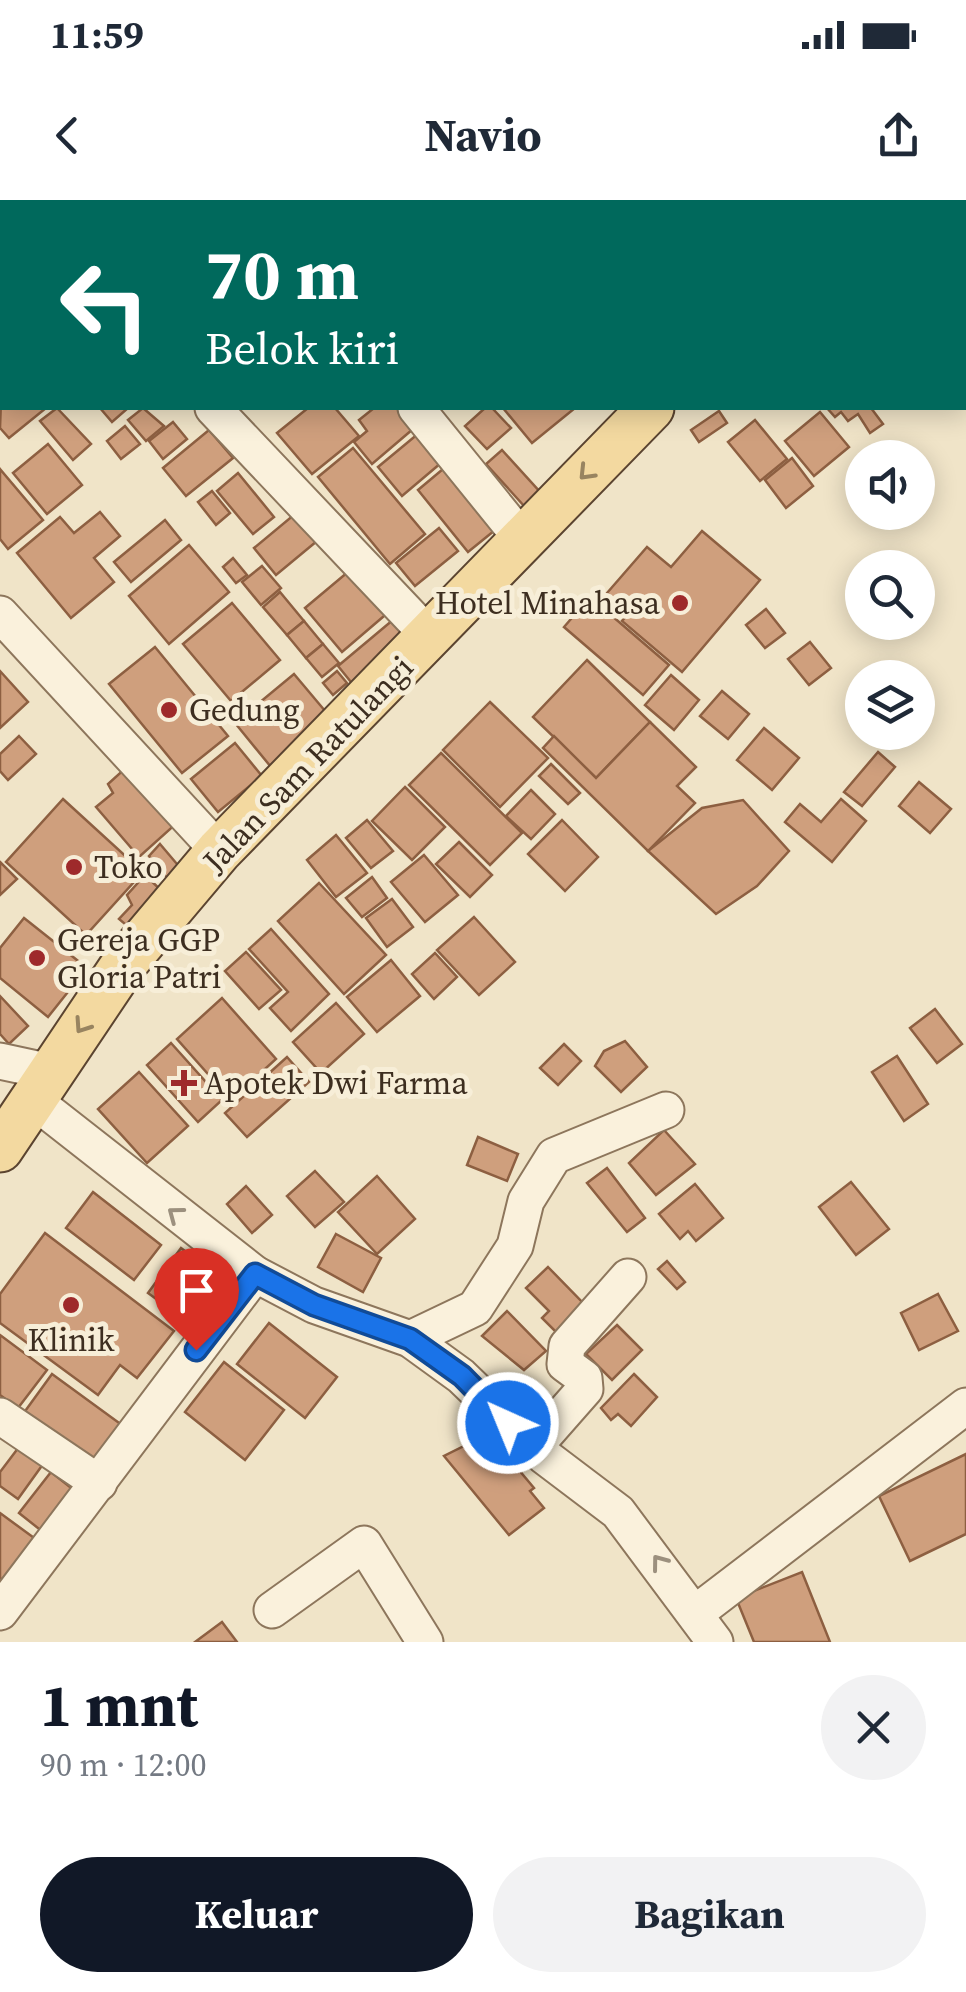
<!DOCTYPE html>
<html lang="id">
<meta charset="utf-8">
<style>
body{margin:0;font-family:"Source Serif 4",serif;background:#f2f2f3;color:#1f2937;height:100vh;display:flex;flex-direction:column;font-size:38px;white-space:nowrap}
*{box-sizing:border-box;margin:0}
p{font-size:32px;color:#747a83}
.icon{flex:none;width:55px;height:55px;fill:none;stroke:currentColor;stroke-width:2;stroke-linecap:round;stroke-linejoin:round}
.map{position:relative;height:1442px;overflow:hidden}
.side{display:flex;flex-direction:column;background:#fff;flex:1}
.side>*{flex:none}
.hud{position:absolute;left:0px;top:0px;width:968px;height:210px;box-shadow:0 5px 25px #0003;background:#00695c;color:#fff;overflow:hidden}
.tools{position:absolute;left:845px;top:240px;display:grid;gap:20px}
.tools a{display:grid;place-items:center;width:90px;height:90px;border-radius:50%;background:#fff;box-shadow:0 5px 25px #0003;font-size:50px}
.pin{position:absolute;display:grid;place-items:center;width:85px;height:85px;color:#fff;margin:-102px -42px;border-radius:50% 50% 50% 0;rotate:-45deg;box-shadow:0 0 10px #0007}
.pin .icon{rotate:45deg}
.me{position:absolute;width:110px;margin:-55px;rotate:316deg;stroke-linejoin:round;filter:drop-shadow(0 0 8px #0008)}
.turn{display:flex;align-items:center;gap:35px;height:210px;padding:0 40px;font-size:45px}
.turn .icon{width:130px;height:130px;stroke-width:2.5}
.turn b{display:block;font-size:70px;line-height:85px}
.round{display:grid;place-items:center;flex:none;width:105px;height:105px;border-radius:52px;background:#f2f2f3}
.headline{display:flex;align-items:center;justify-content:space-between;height:170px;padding:0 40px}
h1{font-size:60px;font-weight:700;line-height:75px;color:#111827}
.button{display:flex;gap:20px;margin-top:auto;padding:20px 40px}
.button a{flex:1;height:115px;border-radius:60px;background:#111827;color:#fff;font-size:40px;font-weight:700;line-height:115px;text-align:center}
.button a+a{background:#f2f2f3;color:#1f2937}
.status{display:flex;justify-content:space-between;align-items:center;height:70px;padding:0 50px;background:#fff;direction:ltr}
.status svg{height:28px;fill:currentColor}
header{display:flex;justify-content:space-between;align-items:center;height:130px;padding:0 40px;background:#fff;font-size:45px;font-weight:700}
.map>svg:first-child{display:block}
.building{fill:#cf9f7d;stroke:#8d5f41;stroke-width:2.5}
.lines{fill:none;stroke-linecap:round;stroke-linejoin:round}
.minor-casing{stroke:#8d765c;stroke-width:39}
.major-casing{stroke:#5b4430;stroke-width:49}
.minor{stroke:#faf1dc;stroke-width:35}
.major{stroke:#f3d9a0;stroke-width:45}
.oneway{stroke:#988460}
.oneway2{stroke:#9c907e}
.route-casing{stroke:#114b97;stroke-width:25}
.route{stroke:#1a73e8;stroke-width:18}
.poi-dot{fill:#9e2a2b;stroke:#f7eed8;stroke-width:4}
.labels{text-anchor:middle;stroke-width:10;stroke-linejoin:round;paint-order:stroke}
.poi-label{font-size:32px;fill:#3d2e20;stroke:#f7eed8;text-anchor:start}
.street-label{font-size:32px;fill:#3d2e20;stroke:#f7eed8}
</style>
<div class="status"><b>11:59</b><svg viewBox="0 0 49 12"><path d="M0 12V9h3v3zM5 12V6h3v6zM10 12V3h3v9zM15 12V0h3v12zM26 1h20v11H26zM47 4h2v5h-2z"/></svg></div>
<header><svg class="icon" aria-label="back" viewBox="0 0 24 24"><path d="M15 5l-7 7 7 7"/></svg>Navio<svg class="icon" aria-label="share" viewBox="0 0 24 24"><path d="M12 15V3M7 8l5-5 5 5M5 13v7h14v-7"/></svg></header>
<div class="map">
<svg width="966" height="1442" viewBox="0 0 966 1442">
<rect width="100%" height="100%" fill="#f0e4c8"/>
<g class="building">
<path d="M 571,0 L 661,0 L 567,2 Z"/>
<path d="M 743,0 L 809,0 L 806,2 Z"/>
<path d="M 2,174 L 2,208 L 46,208 L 9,238 L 0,228 Z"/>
<path d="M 57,208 L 91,244 L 73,260 L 40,221 Z"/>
<path d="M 100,208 L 128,208 L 112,222 Z"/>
<path d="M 143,208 L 164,226 L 146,241 L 128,220 Z"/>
<path d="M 308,208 L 335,208 L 359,236 L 312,274 L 277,233 Z"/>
<path d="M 374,208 L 407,208 L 420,223 L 372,264 L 354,242 L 367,231 L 359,220 Z"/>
<path d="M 485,208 L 492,208 L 511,228 L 487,249 L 465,226 Z"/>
<path d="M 503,208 L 575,208 L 532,243 Z"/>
<path d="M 827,208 L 871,208 L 883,224 L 870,233 L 858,214 L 848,221 L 841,212 L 835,217 Z"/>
<path d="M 719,211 L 727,223 L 699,242 L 691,230 Z"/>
<path d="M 820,212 L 849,247 L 814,276 L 785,241 Z"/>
<path d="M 755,220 L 787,259 L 760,281 L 728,242 Z"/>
<path d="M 173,222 L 187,239 L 163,259 L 149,241 Z"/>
<path d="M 125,226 L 140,244 L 121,259 L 107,241 Z"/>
<path d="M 425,228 L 448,257 L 402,296 L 378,267 Z"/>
<path d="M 209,230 L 233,258 L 186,296 L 163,268 Z"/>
<path d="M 48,244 L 82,285 L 47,314 L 13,273 Z"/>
<path d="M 353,248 L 425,334 L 390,364 L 318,277 Z"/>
<path d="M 502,250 L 541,293 L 525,307 L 486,264 Z"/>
<path d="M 792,258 L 813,286 L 786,308 L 765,280 Z"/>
<path d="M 449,264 L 500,326 L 468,352 L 418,290 Z"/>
<path d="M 0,269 L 43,320 L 8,349 L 0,339 Z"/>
<path d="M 238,273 L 274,317 L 253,334 L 217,291 Z"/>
<path d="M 212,291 L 230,313 L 216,325 L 198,302 Z"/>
<path d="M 301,309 L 323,336 L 276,375 L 254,348 Z"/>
<path d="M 100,312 L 120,336 L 94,358 L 114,382 L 71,418 L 17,353 L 60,317 L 74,333 Z"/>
<path d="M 165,320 L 181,340 L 131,382 L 114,362 Z"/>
<path d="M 439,328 L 458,351 L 415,386 L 396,363 Z"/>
<path d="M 702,331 L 760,380 L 682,472 L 622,421 L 630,412 L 607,393 L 647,347 L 671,367 Z"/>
<path d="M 189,345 L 229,392 L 169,444 L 129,396 Z"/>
<path d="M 233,358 L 247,375 L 236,383 L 223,367 Z"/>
<path d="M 262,366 L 281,388 L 261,405 L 242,382 Z"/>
<path d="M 355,366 L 391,410 L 342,452 L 305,408 Z"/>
<path d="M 280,392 L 304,421 L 287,435 L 263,407 Z"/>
<path d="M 590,397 L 669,465 L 643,495 L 564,427 Z"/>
<path d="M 232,403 L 280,460 L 231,501 L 183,444 Z"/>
<path d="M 766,409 L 785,433 L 765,448 L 746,425 Z"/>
<path d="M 400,414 L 417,434 L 355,487 L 338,466 Z"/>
<path d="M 304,421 L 323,444 L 306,458 L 287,435 Z"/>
<path d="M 810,442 L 831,468 L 809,485 L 788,459 Z"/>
<path d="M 323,444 L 339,463 L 322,477 L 306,458 Z"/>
<path d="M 155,447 L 228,536 L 182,573 L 109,484 Z"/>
<path d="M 587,460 L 650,522 L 596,578 L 533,517 Z"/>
<path d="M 0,471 L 28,502 L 0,528 Z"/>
<path d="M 337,471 L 347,483 L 333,495 L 323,483 Z"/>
<path d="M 294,474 L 331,518 L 271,567 L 235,523 Z"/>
<path d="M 671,475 L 699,500 L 674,530 L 645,505 Z"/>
<path d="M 722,491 L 749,514 L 728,539 L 700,516 Z"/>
<path d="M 490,502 L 548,558 L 500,607 L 443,550 Z"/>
<path d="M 650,522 L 696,567 L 677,586 L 695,603 L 648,651 L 543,548 L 554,536 L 596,578 Z"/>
<path d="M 764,528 L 799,558 L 772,590 L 737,560 Z"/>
<path d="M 19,536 L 36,554 L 8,580 L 0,571 L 0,554 Z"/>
<path d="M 235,543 L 262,576 L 218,612 L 191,579 Z"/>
<path d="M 878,552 L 895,567 L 862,606 L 844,592 Z"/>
<path d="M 441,553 L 522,633 L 490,665 L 409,585 Z"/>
<path d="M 551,564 L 580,593 L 568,604 L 539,576 Z"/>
<path d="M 129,565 L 178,622 L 139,657 L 96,607 L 113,593 L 108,584 Z"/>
<path d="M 919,582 L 951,609 L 930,633 L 899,606 Z"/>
<path d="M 405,587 L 445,627 L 412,660 L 372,621 Z"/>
<path d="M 531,590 L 555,614 L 531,639 L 506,616 Z"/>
<path d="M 63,599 L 143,672 L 86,735 L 6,662 Z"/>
<path d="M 841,599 L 866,621 L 832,662 L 785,622 L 800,604 L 821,622 Z"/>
<path d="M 743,600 L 789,651 L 757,686 L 716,714 L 648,651 L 702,608 Z"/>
<path d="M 367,620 L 393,651 L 371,668 L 346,638 Z"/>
<path d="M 562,620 L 598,657 L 565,691 L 528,654 Z"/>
<path d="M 336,635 L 367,673 L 336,697 L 307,660 Z"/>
<path d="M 459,642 L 492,675 L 470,697 L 436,664 Z"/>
<path d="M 160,644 L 188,677 L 175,688 L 149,656 Z"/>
<path d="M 424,655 L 458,695 L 425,722 L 391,682 Z"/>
<path d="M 0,662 L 17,679 L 0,695 Z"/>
<path d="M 145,675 L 166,695 L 138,735 L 119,719 L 132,705 L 127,695 Z"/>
<path d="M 372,677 L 387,698 L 362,717 L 346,698 Z"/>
<path d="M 319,683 L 386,755 L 344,794 L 278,721 Z"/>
<path d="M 392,699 L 413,727 L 387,747 L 366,718 Z"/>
<path d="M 474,717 L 515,762 L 479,795 L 437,750 Z"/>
<path d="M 24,718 L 87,768 L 48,817 L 0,778 L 0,748 Z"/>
<path d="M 271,729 L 329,794 L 291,831 L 270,808 L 288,792 L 249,749 Z"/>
<path d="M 246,752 L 281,790 L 259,809 L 225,771 Z"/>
<path d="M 435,753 L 457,777 L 434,799 L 412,774 Z"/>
<path d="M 391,760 L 420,796 L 377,832 L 347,797 Z"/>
<path d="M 0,796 L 28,826 L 9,844 L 0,834 Z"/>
<path d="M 222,798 L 276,859 L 231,900 L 177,839 Z"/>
<path d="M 336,803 L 364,834 L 321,873 L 293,842 Z"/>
<path d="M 935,809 L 962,844 L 937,863 L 910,828 Z"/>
<path d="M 625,841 L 647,867 L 621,892 L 595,866 L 604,851 Z"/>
<path d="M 171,843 L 222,900 L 198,922 L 147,865 Z"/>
<path d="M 564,844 L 581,861 L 558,885 L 540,868 Z"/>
<path d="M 897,856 L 928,904 L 904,921 L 872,872 Z"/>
<path d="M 287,857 L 309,882 L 247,937 L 225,913 Z"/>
<path d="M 139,872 L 188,926 L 147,963 L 98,909 Z"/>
<path d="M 664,930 L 695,964 L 656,995 L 629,963 Z"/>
<path d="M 478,937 L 518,954 L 507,981 L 467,965 Z"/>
<path d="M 607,968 L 645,1018 L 627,1032 L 587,983 Z"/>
<path d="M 315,971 L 344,1002 L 315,1027 L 287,996 Z"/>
<path d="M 377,976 L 415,1019 L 377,1054 L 338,1012 Z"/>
<path d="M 851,982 L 889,1029 L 856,1055 L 819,1007 Z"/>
<path d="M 695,984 L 723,1018 L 696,1041 L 688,1031 L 680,1039 L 659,1014 Z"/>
<path d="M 246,986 L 272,1015 L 252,1033 L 227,1004 Z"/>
<path d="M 93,992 L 161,1045 L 134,1080 L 66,1028 Z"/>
<path d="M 45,1033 L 174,1131 L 137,1178 L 120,1165 L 98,1195 L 0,1123 L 0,1094 Z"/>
<path d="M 336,1034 L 381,1058 L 363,1092 L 318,1067 Z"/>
<path d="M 181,1048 L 228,1083 L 196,1128 L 148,1093 Z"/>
<path d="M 667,1061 L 685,1082 L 677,1089 L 658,1069 Z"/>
<path d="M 548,1067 L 586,1106 L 558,1134 L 542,1118 L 549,1111 L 526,1088 Z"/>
<path d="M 938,1094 L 958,1131 L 919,1150 L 901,1113 Z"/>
<path d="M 507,1111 L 546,1151 L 524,1170 L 482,1136 Z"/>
<path d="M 269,1123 L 337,1177 L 305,1218 L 237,1164 Z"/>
<path d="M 617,1125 L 642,1150 L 612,1180 L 586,1154 Z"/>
<path d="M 0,1135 L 47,1170 L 18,1208 L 0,1195 Z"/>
<path d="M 224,1162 L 284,1210 L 245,1260 L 185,1212 Z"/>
<path d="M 52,1174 L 126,1228 L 96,1269 L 23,1214 Z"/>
<path d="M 634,1174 L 657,1197 L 631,1226 L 618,1214 L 611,1220 L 601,1208 Z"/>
<path d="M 484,1236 L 498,1255 L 503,1251 L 534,1288 L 530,1291 L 544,1308 L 509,1335 L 444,1256 Z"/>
<path d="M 22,1243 L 46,1260 L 18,1299 L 0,1286 L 0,1272 Z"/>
<path d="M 966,1254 L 966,1334 L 910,1361 L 879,1296 Z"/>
<path d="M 51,1272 L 80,1295 L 48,1336 L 19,1313 Z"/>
<path d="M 0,1313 L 41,1343 L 10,1385 L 0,1378 Z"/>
<path d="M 802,1372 L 830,1442 L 754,1442 L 736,1398 Z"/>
<path d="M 222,1422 L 237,1442 L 195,1442 Z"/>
</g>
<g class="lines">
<g class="minor-casing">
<g id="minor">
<path d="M 14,0 L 17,2"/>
<path d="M 218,0 L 221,2"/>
<path d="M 724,0 L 726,2"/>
<path d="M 213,208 L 431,438"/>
<path d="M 416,208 L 522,339"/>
<path d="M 0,414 L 219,651"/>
<path d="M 0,861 L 51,872"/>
<path d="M 33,900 L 255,1074 L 314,1105 L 410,1139 L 461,1176 L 544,1256 L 618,1312 L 715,1442"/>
<path d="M 410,1139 L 475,1108 L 515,1046 L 526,1001 L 554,956 L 666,910"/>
<path d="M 0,1216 L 99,1283"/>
<path d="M 534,1247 L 585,1189 L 584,1178 L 565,1164 L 567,1146 L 628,1077"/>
<path d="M 272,1410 L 364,1344 L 425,1442"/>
<path d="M 0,1412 L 255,1074"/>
<path d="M 697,1412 L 966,1206"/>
</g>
</g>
<g class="major-casing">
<g id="major">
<path d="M 862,2 L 865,0"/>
<path d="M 0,949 L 127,760 L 219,651 L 651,208"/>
</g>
</g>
<use href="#minor" class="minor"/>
<use href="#major" class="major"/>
</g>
<defs><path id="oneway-chevron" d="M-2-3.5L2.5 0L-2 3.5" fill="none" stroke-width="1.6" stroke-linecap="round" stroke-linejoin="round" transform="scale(2.5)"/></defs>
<g class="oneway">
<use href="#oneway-chevron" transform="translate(586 273) rotate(134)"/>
<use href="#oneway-chevron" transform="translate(82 826) rotate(124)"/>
</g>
<g class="oneway2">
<use href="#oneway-chevron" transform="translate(175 1014) rotate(-143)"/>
<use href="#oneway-chevron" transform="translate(659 1362) rotate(-127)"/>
</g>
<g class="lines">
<g class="route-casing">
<path id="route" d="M 196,1150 L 255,1074 L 314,1105 L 410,1139 L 462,1176 L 508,1223"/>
</g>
<use href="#route" class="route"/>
</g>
<g class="poi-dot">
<circle cx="680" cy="403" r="10"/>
<circle cx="169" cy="510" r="10"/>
<circle cx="74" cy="667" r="10"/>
<circle cx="37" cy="758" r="10"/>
<path d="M179 868h10v10h10v10h-10v10h-10v-10h-10v-10h10z"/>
<circle cx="71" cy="1105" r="10"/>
</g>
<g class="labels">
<g class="poi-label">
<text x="660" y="414" text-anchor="end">Hotel Minahasa</text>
<text x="189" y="521">Gedung</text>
<text x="94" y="678">Toko</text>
<text x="57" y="751">Gereja GGP<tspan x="57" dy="37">Gloria Patri</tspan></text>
<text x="204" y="894">Apotek Dwi Farma</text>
<text x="71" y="1151" text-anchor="middle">Klinik</text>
</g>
<g class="street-label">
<text transform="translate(308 564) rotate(-46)" y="11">Jalan Sam Ratulangi</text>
</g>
</g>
</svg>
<div class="tools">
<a><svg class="icon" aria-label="sound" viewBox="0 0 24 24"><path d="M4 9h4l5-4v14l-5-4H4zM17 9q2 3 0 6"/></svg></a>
<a><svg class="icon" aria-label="search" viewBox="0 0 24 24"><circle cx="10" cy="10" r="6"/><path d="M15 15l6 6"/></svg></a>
<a><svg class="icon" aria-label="layers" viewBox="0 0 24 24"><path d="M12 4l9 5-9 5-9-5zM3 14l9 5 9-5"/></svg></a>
</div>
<div class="pin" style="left:196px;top:1150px;background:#d93025"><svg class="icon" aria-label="arrive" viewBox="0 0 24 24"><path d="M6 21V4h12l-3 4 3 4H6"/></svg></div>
<svg class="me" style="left:508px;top:1223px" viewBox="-20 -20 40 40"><circle r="17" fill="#1a73e8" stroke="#fff" stroke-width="3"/><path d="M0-11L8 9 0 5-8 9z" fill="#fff"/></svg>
<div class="hud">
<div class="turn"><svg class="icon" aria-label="left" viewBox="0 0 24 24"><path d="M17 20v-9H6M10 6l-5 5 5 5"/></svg><div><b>70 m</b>Belok kiri</div></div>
</div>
</div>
<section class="side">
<div class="headline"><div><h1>1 mnt</h1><p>90 m · 12:00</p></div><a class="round"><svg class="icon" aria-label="close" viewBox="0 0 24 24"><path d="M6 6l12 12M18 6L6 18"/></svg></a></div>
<div class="button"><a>Keluar</a><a>Bagikan</a></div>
</section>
